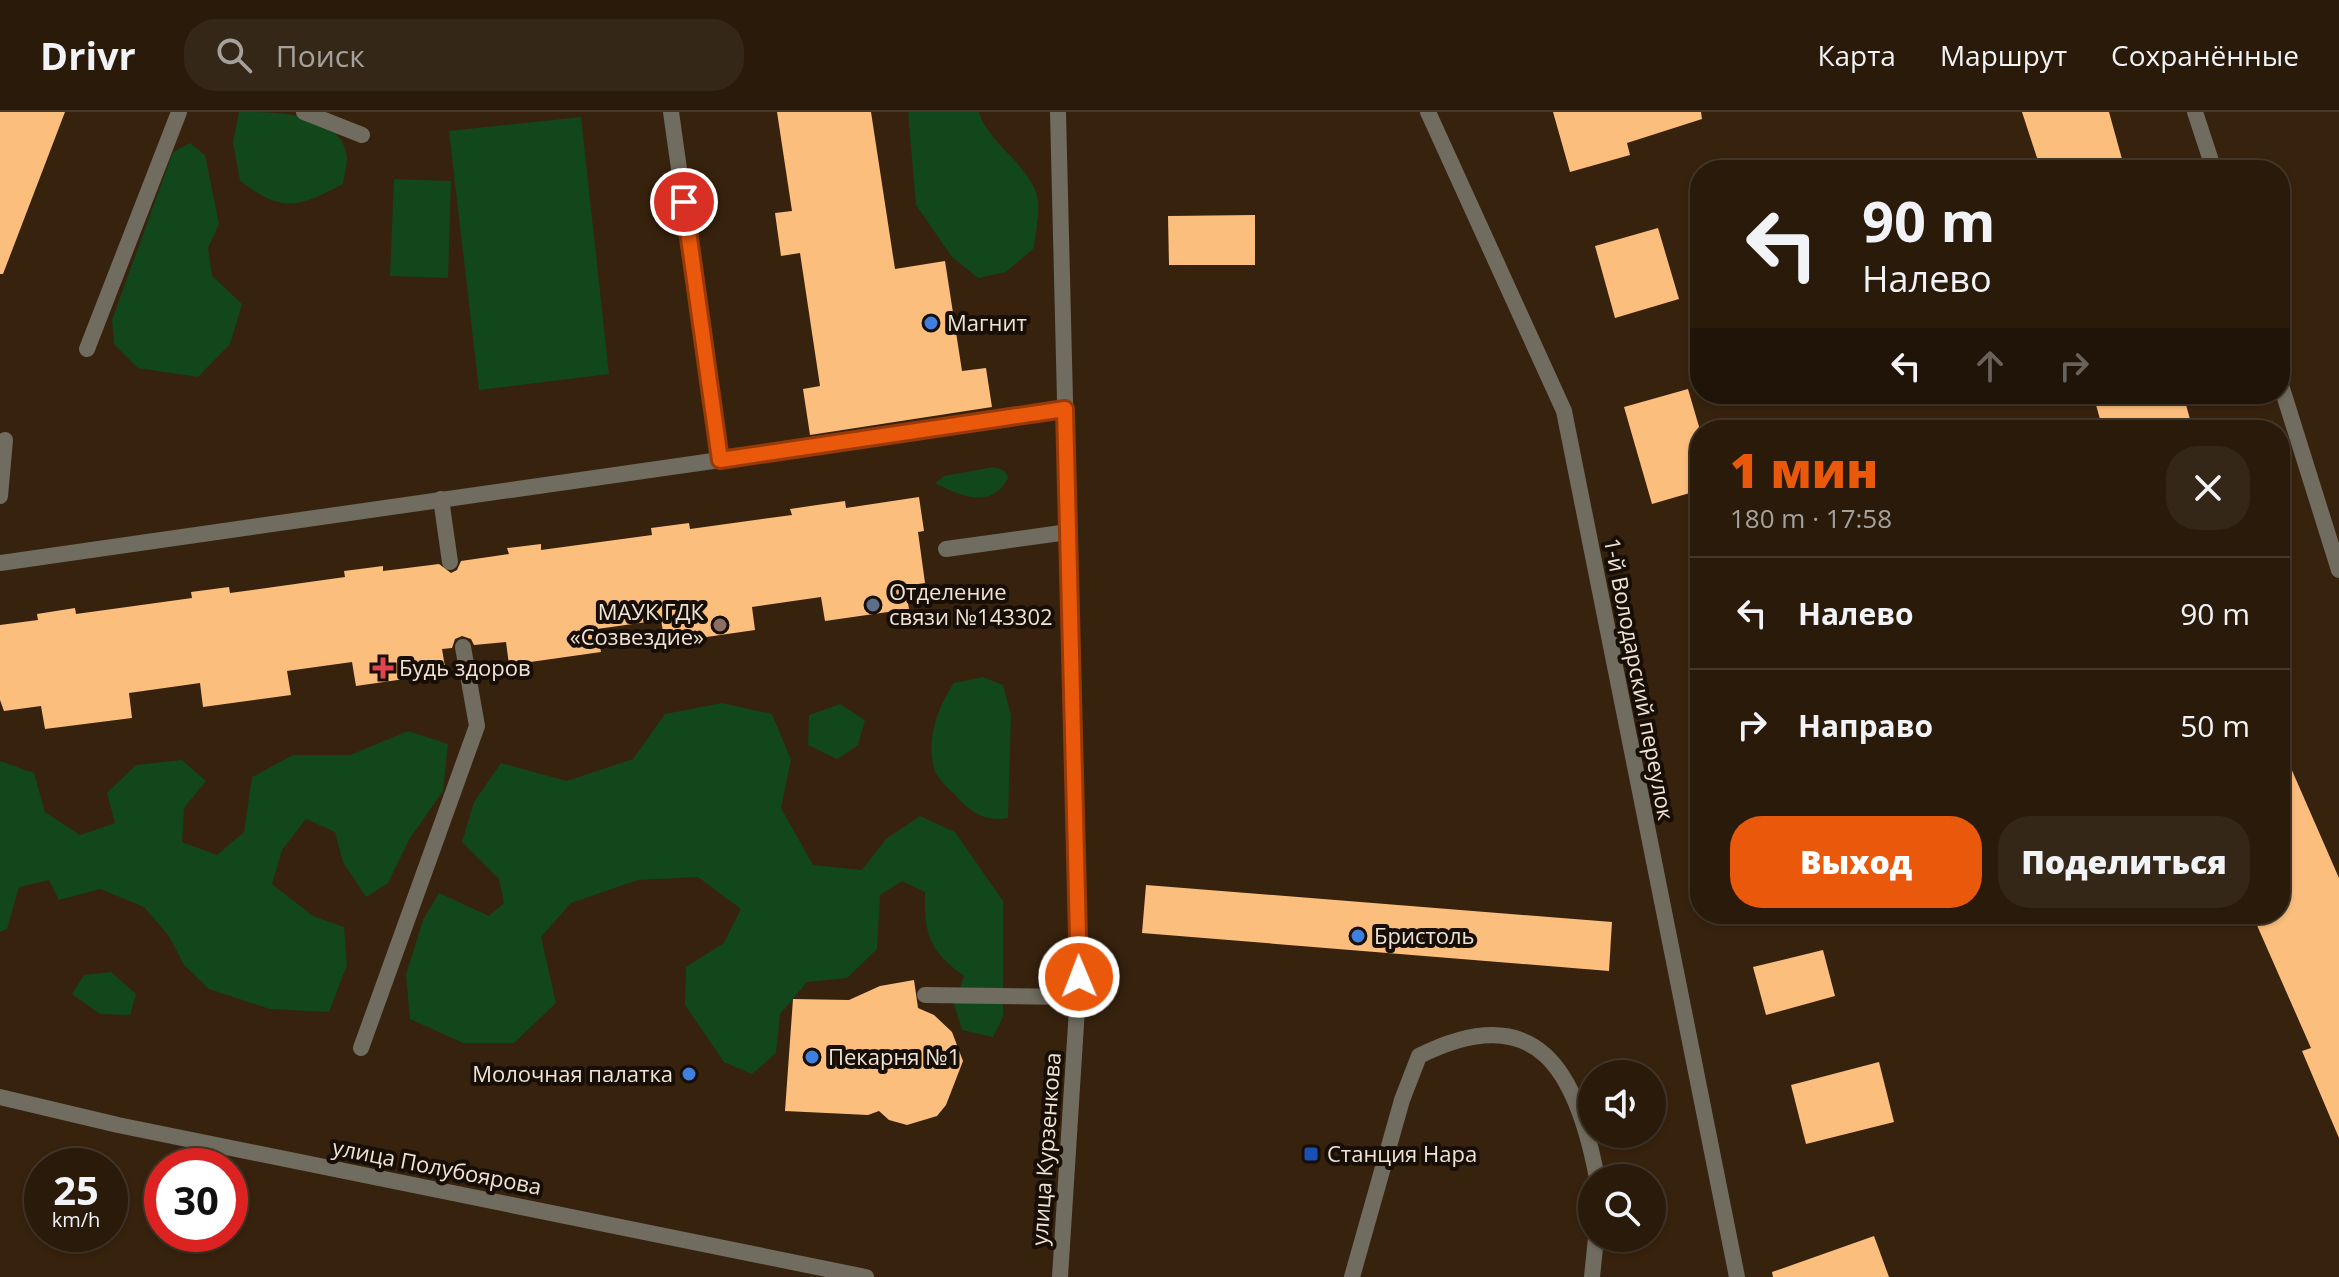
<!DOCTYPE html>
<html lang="ru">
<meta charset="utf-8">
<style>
body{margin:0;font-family:"Open Sans",sans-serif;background:#352718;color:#f1f3f6;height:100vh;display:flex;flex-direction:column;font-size:30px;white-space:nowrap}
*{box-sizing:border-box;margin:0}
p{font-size:26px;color:#a5a19c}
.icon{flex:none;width:44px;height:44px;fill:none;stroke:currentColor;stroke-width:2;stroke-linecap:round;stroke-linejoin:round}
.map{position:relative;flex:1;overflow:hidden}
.drawer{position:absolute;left:1690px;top:308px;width:600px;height:504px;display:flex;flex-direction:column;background:#291a0a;border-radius:32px;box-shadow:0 2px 6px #0004,0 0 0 2px #45382b}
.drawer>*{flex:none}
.hud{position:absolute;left:1690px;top:48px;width:600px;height:244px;border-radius:32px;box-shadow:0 2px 6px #0004,0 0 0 2px #45382b;background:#291a0a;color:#f1f3f6;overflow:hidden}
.fabs{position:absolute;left:1578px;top:948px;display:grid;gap:16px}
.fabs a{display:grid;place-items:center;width:88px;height:88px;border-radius:50%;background:#291a0a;box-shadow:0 2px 6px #0004,0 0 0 2px #45382b;font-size:40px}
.speed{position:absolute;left:24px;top:1036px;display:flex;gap:16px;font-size:40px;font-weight:700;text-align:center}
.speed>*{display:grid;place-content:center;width:104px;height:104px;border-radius:50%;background:#291a0a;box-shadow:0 2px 6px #0004,0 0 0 2px #45382b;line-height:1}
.speed small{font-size:20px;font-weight:400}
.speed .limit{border:12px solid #d22;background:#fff;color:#111}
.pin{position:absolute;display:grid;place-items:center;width:68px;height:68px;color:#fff;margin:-34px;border:4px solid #fff;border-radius:50%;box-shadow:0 2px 8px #0007}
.me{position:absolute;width:88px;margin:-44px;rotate:359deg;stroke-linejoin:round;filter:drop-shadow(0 0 6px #0008)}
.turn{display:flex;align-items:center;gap:28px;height:168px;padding:0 40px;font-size:36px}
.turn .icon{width:104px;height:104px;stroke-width:2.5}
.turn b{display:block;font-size:56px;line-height:68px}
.lanes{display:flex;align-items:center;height:76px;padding:0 40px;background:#0003;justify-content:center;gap:40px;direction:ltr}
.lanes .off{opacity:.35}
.round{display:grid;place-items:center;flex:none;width:84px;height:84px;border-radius:32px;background:#352718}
.summary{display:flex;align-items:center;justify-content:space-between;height:136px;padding:0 40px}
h1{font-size:48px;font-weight:800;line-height:60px;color:#ea580c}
.cta{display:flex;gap:16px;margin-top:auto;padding:16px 40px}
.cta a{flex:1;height:92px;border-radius:32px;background:#ea580c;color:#fff;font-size:32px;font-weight:800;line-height:92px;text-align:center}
.cta a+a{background:#352718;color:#f1f3f6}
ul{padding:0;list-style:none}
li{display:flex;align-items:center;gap:24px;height:112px;padding:0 40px;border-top:2px solid #45382b}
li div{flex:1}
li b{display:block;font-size:30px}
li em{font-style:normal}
header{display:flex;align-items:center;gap:48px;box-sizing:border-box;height:112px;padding:0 40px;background:#291a0a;border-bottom:2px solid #45382b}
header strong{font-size:38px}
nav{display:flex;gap:44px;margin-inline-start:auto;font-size:28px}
.search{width:560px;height:72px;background:#352718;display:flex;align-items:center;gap:20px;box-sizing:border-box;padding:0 28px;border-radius:32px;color:#a5a19c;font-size:30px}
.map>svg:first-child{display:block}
.green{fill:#11471b}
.building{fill:#fcbe7c}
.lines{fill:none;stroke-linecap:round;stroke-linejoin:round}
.lane{stroke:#706c5f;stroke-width:16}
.street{stroke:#706c5f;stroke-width:16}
.route-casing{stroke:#983908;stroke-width:20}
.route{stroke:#ea580c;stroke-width:14}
.shop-dot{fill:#3f7fe0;stroke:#170e06;stroke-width:3}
.service-dot{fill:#5c6f8a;stroke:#170e06;stroke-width:3}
.education-dot{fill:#8d6e63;stroke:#170e06;stroke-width:3}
.health-dot{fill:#e0444e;stroke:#170e06;stroke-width:3}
.transit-dot{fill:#1a4fb4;stroke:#170e06;stroke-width:3}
.labels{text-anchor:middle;stroke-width:8;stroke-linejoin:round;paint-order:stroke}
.poi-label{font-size:22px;fill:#f1e2d6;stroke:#170e06;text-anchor:start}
.street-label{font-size:22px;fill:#f1e2d6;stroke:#170e06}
</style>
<header>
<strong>Drivr</strong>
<div class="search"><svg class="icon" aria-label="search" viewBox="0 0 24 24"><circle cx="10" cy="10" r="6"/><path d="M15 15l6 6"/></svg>Поиск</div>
<nav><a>Карта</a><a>Маршрут</a><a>Сохранённые</a></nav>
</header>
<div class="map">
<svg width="2339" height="1165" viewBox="0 0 2339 1165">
<rect width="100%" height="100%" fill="#37220d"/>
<g class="green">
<path d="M 239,0 C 273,0 343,0 347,46 C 347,54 344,64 343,72 C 297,96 283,101 240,69 L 233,30 Z"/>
<path d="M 908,0 L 979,0 C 986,28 1029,53 1037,84 C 1041,99 1035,121 1034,136 L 1006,160 L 978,166 L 952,145 L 916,93 Z"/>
<path d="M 581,5 L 609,262 L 479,278 L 449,19 Z"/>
<path d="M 190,31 L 205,43 L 219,112 L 208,136 L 212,164 L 242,192 L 230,232 L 198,265 L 138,256 L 114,232 L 112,208 L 173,40 Z"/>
<path d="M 394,67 L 451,69 L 448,166 L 390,164 Z"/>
<path d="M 994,355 L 1005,359 L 1008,366 C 992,398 960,384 935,371 L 944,364 Z"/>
<path d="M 983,565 L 1003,573 L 1011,603 L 1008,706 C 989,710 972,702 959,687 C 952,679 938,668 935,659 C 925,630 938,594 954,571 Z"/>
<path d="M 722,591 L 772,602 L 791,648 L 781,696 L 813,753 L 862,758 L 886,727 L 920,704 L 955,720 L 1003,789 L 1003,905 L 993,925 L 962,918 L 954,892 L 964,864 C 929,839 924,822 925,780 L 902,769 L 880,783 L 877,837 L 847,866 L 807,870 L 780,902 L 776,941 L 752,962 L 724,950 L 685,893 L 686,855 L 724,831 L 741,797 L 698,765 L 638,768 L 571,791 L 541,825 L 556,891 L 514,931 L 463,931 L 410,907 L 406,863 L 423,808 L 439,781 L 489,804 L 504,791 L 499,767 L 462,730 L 474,690 L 501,651 L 567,669 L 633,647 L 665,602 Z"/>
<path d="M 840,592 L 865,608 L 858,633 L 837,647 L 808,633 L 809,603 Z"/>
<path d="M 408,619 L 448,632 L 443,679 L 410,726 L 388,771 L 366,785 L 343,750 L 335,720 L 306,707 L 282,738 L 272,772 L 313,804 L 344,815 L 347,853 L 329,900 L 270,897 L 209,877 L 184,853 L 169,824 L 144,795 L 100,777 L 59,788 L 49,768 L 19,775 L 7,817 L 0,820 L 0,649 L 34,661 L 45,700 L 80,723 L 115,711 L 107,681 L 136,653 L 182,648 L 206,669 L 184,696 L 182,730 L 217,743 L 244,720 L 252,665 L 293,643 L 350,643 Z"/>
<path d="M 111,860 L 136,882 L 130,903 L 100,902 L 72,882 L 84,863 Z"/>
</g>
<g class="building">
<path d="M 0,0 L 65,0 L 3,162 L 0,162 Z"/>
<path d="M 777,0 L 871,0 L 895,157 L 945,149 L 962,259 L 986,256 L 992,295 L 810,323 L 803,277 L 820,274 L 800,141 L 781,144 L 775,101 L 792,99 Z"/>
<path d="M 1553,0 L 1701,0 L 1702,7 L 1627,31 L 1630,43 L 1570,60 Z"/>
<path d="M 2022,0 L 2109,0 L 2125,58 L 2041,58 Z"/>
<path d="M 1255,103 L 1255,153 L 1169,153 L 1168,104 Z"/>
<path d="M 1658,116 L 1679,187 L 1615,206 L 1595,134 Z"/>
<path d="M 1688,277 L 1700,318 L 1700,378 L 1652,392 L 1624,295 Z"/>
<path d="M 2093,282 L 2183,282 L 2193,318 L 2103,318 Z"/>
<path d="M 919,385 L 924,419 L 918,420 L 925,471 L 905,474 L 909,497 L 825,509 L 821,485 L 752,495 L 755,518 L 665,531 L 661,508 L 597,517 L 601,540 L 509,553 L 506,530 L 474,533 L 471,527 L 462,524 L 455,527 L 452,536 L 442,537 L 446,561 L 356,574 L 352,550 L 287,559 L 291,583 L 203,595 L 200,571 L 129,581 L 132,606 L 45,617 L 41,594 L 4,599 L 0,588 L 0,513 L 38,508 L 37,502 L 75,496 L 76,502 L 192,486 L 191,480 L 229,475 L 230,481 L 345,465 L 344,459 L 383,454 L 383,459 L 439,452 L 451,461 L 457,458 L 461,449 L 509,442 L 507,436 L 541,432 L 541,438 L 652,423 L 651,416 L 689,411 L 690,417 L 792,403 L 790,397 L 817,393 L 845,389 L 846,396 Z"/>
<path d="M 2280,631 L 2339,766 L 2339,1026 L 2302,939 L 2311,936 L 2252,802 L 2280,802 Z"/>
<path d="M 1146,773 L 1612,810 L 1609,859 L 1142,821 Z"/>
<path d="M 1823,838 L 1835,884 L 1766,903 L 1753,855 Z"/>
<path d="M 914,868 L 918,896 L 934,903 L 952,920 L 963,949 L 946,993 L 937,1004 L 907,1013 L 889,1008 L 879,999 L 868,1003 L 785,999 L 793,887 L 849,888 L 880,874 Z"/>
<path d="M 1879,950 L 1894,1010 L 1806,1032 L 1791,973 Z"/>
<path d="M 1874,1124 L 1889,1165 L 1773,1165 L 1772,1160 Z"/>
</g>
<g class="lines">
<g class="lane">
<path d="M 304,0 L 362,23"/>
<path d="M 671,0 L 720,348 L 1065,297"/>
<path d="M 87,237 L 179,0"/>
<path d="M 0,384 L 5,328"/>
<path d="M 441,387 L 450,450"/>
<path d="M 946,437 L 1068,420"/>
<path d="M 0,451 L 720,348"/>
<path d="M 925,883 L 1077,885"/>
<path d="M 361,936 L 477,614 L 463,535"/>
<path d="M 1352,1165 L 1402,988 L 1419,944 C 1538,884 1577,961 1597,1066"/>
<path d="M 1592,1165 L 1596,1126"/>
</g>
<g class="street">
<path d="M 1058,0 L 1079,865 L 1060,1165"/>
<path d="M 1428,0 L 1564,299 L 1737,1165"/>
<path d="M 2195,0 L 2214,58"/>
<path d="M 2280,270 L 2339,458"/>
<path d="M 0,985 L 118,1013 L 866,1165"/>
</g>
</g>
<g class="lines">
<g class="route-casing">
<path id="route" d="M 684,90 L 720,348 L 1065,297 L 1079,865"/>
</g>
<use href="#route" class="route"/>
</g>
<g class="shop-dot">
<circle cx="931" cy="211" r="8"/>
<circle cx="1358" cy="824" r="8"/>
<circle cx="812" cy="945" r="8"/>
<circle cx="689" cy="962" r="8"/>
</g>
<circle class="service-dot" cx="873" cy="493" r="8"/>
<circle class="education-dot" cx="720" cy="513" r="8"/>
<path class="health-dot" d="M379 544h8v8h8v8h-8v8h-8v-8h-8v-8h8z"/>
<rect class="transit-dot" x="1303" y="1034" width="16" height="16" rx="4"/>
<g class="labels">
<g class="poi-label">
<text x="947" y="219">Магнит</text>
<text x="889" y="488">Отделение<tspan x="889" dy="25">связи №143302</tspan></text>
<text x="704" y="508" text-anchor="end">МАУК ГДК<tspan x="704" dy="25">«Созвездие»</tspan></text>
<text x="399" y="564">Будь здоров</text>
<text x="1374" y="832">Бристоль</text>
<text x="828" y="953">Пекарня №1</text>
<text x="673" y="970" text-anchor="end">Молочная палатка</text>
<text x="1327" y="1050">Станция Нара</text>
</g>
<g class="street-label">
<text transform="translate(1639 567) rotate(79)" y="8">1-й Володарский переулок</text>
<text transform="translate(1046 1037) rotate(-86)" y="8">улица Курзенкова</text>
<text transform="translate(437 1055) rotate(11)" y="8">улица Полубоярова</text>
</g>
</g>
</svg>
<div class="fabs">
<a><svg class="icon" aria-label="sound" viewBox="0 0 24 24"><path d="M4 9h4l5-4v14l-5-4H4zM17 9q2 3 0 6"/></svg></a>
<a><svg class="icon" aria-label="search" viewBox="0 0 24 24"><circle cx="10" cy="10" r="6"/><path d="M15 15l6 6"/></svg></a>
</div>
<div class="speed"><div>25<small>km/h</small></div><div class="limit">30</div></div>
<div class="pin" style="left:684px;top:90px;background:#d93025"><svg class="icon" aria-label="arrive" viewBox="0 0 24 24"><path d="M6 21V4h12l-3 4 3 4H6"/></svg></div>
<svg class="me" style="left:1079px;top:865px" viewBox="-20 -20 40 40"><circle r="17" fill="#ea580c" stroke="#fff" stroke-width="3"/><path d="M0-11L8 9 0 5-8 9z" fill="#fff"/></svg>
<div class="hud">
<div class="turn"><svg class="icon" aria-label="left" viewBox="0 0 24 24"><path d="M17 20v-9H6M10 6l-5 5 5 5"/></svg><div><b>90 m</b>Налево</div></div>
<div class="lanes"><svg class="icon" aria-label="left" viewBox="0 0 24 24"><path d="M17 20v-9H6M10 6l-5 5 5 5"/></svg><svg class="icon off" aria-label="ahead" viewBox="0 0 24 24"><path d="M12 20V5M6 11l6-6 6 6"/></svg><svg class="icon off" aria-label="right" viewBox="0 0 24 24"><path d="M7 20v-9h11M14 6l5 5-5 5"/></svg></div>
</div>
<section class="drawer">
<div class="summary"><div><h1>1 мин</h1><p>180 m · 17:58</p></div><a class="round"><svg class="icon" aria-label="close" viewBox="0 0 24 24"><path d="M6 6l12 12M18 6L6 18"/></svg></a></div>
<ul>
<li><svg class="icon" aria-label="left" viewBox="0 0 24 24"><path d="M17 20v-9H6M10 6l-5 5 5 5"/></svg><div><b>Налево</b></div><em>90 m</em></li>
<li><svg class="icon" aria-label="right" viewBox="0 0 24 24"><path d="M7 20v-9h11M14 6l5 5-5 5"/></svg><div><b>Направо</b></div><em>50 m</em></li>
</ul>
<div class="cta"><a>Выход</a><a>Поделиться</a></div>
</section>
</div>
